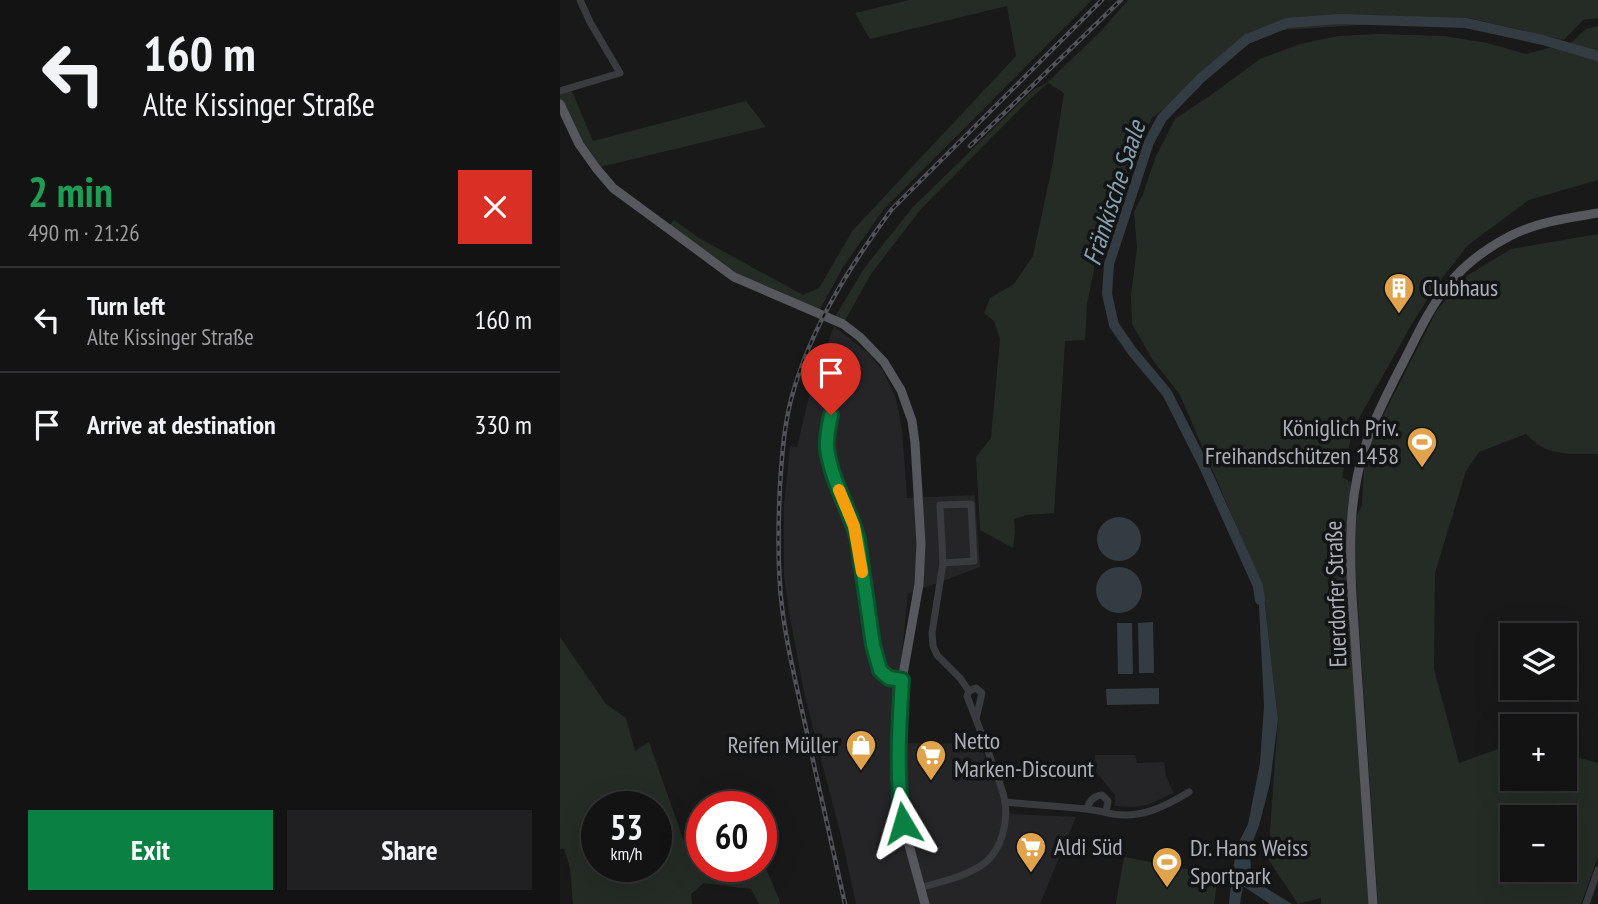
<!DOCTYPE html>
<meta charset="utf-8">
<style>
body{margin:0;font-family:"PT Sans Narrow",sans-serif;background:#202022;color:#f1f3f6;height:100vh;display:flex;flex-direction:column;font-size:26px;white-space:nowrap}
*{box-sizing:border-box;margin:0}
p{font-size:23px;color:#9d9ea0}
.icon{flex:none;width:38px;height:38px;fill:none;stroke:currentColor;stroke-width:2;stroke-linecap:round;stroke-linejoin:round}
.map{position:relative;flex:1;overflow:hidden}
.panel{display:flex;flex-direction:column;background:#131314;width:560px}
.panel>*{flex:none}
.banner{background:#131314;color:#f1f3f6;overflow:hidden}
.fabs{position:absolute;left:940px;top:623px;display:grid;gap:14px}
.fabs a{display:grid;place-items:center;width:77px;height:77px;border-radius:0px;background:#131314;box-shadow:0 7px 28px #0002,0 0 0 2px #323234;font-size:35px}
.speed{position:absolute;left:21px;top:791px;display:flex;gap:14px;font-size:35px;font-weight:700;text-align:center}
.speed>*{display:grid;place-content:center;width:91px;height:91px;border-radius:50%;background:#131314;box-shadow:0 7px 28px #0002,0 0 0 2px #323234;line-height:1}
.speed small{font-size:18px;font-weight:400}
.speed .limit{border:10px solid #d22;background:#fff;color:#111}
.pin{position:absolute;display:grid;place-items:center;width:60px;height:60px;color:#fff;margin:-72px -30px;border-radius:50% 50% 50% 0;rotate:-45deg;box-shadow:0 0 7px #0007}
.pin .icon{rotate:45deg}
.me{position:absolute;width:77px;margin:-38px;rotate:353deg;stroke-linejoin:round;filter:drop-shadow(0 0 5px #0008)}
.turn{display:flex;align-items:center;gap:24px;height:147px;padding:0 28px;font-size:32px}
.turn .icon{width:91px;height:91px;stroke-width:2.5}
.turn b{display:block;font-size:49px;line-height:60px}
.round{display:grid;place-items:center;flex:none;width:74px;height:74px;border-radius:0px;background:#202022}
.head{display:flex;align-items:center;justify-content:space-between;height:119px;padding:0 28px}
h1{font-size:42px;font-weight:700;line-height:52px;color:#1e9e55}
.cta{display:flex;gap:14px;margin-top:auto;padding:14px 28px}
.cta a{flex:1;height:80px;border-radius:0px;background:#0b8043;color:#fff;font-size:28px;font-weight:700;line-height:80px;text-align:center}
.cta a+a{background:#202022;color:#f1f3f6}
ul{padding:0;list-style:none}
li{display:flex;align-items:center;gap:21px;height:105px;padding:0 28px;border-top:2px solid #323234}
li div{flex:1}
li b{display:block;font-size:26px}
li em{font-style:normal}
main{display:flex;flex:1;min-height:0}
.map>svg:first-child{display:block}
.built{fill:#252527}
.green{fill:#252c25;fill-rule:evenodd}
.water{fill:#333c42}
.lines{fill:none;stroke-linecap:round;stroke-linejoin:round}
.river{stroke:#333c42;stroke-width:10}
.minor{stroke:#3a3b3f;stroke-width:7}
.major{stroke:#56585e;stroke-width:9}
.rail-casing{stroke:#515358;stroke-width:4.5}
.rail{stroke:#131415;stroke-width:2;stroke-dasharray:5;stroke-linecap:butt}
.route-casing{stroke:#07532c;stroke-width:18}
.route{stroke:#0b8043;stroke-width:12}
.slow{stroke:#f59e0b;stroke-width:12}
.labels{text-anchor:middle;stroke-width:7;stroke-linejoin:round;paint-order:stroke}
.poi-label{font-size:24px;fill:#acb1b9;stroke:#131415;text-anchor:start}
.street-label{font-size:24px;fill:#acb1b9;stroke:#131415}
.water-label{font-size:26px;font-style:italic;fill:#87a0b0;stroke:#131415}
</style>
<main>
<section class="panel">
<div class="banner">
<div class="turn"><svg class="icon" aria-label="left" viewBox="0 0 24 24"><path d="M17 20v-9H6M10 6l-5 5 5 5"/></svg><div><b>160 m</b>Alte Kissinger Straße</div></div>
</div>
<div class="head"><div><h1>2 min</h1><p>490 m · 21:26</p></div><a class="round" style="background:#d93025;color:#fff"><svg class="icon" aria-label="close" viewBox="0 0 24 24"><path d="M6 6l12 12M18 6L6 18"/></svg></a></div>
<ul>
<li><svg class="icon" aria-label="left" viewBox="0 0 24 24"><path d="M17 20v-9H6M10 6l-5 5 5 5"/></svg><div><b>Turn left</b><p>Alte Kissinger Straße</p></div><em>160 m</em></li>
<li><svg class="icon" aria-label="arrive" viewBox="0 0 24 24"><path d="M6 21V4h12l-3 4 3 4H6"/></svg><div><b>Arrive at destination</b></div><em>330 m</em></li>
</ul>
<div class="cta"><a>Exit</a><a>Share</a></div>
</section>
<div class="map">
<svg width="1038" height="904" viewBox="0 0 1038 904">
<rect width="100%" height="100%" fill="#19191a"/>
<g class="built">
<path d="M 274,326 L 310,355 L 323,371 L 336,398 L 342,430 L 347,498 L 415,495 L 420,567 L 348,594 L 333,743 L 419,744 L 451,814 L 516,817 L 480,904 L 296,904 L 282,840 L 245,697 L 229,612 L 224,575 L 224,506 L 230,446 L 237,447 L 251,388 Z"/>
<path d="M 535,755 L 575,755 L 577,763 L 604,762 L 606,777 L 614,793 L 587,805 L 575,807 L 555,806 L 555,795 L 536,772 Z"/>
</g>
<g class="green">
<path d="M 349,0 L 532,0 L 324,209 L 283,267 L 260,309 L 247,308 L 174,277 L 107,228 L 114,220 L 139,238 L 243,295 L 259,288 L 293,230 L 456,56 L 447,6 L 310,39 L 295,13 Z"/>
<path d="M 568,0 L 1038,0 L 1038,18 L 1023,20 L 1004,40 L 909,18 L 705,31 L 592,118 L 543,224 L 527,304 L 525,340 L 505,341 L 494,513 L 467,515 L 454,519 L 455,531 L 453,548 L 420,530 L 416,457 L 431,438 L 440,339 L 434,321 L 424,313 L 430,298 L 454,284 L 473,256 L 493,162 L 504,93 L 488,83 L 470,99 L 361,209 L 311,274 L 283,324 L 273,320 L 305,267 L 353,207 L 473,90 L 488,82 L 542,30 Z"/>
<path d="M 1038,26 L 1038,180 L 969,200 L 908,245 L 876,286 L 850,327 L 793,429 L 782,477 L 792,483 L 786,529 L 789,619 L 801,760 L 809,904 L 761,904 L 761,898 L 738,904 L 708,859 L 718,720 L 704,597 L 686,548 L 620,395 L 592,359 L 572,324 L 571,295 L 577,248 L 574,212 L 583,194 L 596,156 L 615,119 L 651,95 L 700,59 L 740,44 L 778,36 L 818,34 L 884,36 L 927,43 L 966,54 L 1012,42 L 1026,29 Z"/>
<path d="M 10,87 L 33,141 L 186,101 L 206,127 L 36,168 L 0,104 L 0,91 Z"/>
<path d="M 1038,234 L 1038,454 C 1009,453 988,458 966,434 L 919,452 L 906,471 L 875,573 L 874,669 L 899,763 L 952,744 L 952,779 L 1004,779 L 1005,754 L 1038,763 L 1038,857 L 1021,904 L 818,904 L 794,549 L 794,522 L 802,505 L 804,468 L 811,439 L 877,310 L 908,275 L 951,249 ZM 952,817 L 1004,817 L 1004,870 L 952,870 Z"/>
<path d="M 0,637 L 46,704 L 66,718 L 75,751 L 89,742 L 126,847 L 142,830 L 142,866 L 201,866 L 201,857 L 219,899 L 220,904 L 199,904 L 191,889 L 144,883 L 131,894 L 132,904 L 13,904 L 10,868 L 4,849 L 0,849 ZM 37,807 L 96,807 L 96,866 L 37,866 Z"/>
<path d="M 564,857 L 658,875 L 654,904 L 556,904 Z"/>
</g>
<g class="water">
<circle cx="559" cy="539" r="22"/>
<circle cx="559" cy="590" r="23"/>
<path d="M 698,586 L 704,597 L 718,720 L 710,783 L 699,826 L 690,848 L 691,872 L 706,888 L 732,904 L 710,904 L 683,886 L 680,904 L 669,904 L 672,873 L 678,844 L 688,824 L 700,763 L 704,706 Z"/>
<path d="M 593,622 L 594,673 L 579,673 L 578,623 Z"/>
<path d="M 557,623 L 572,623 L 573,674 L 558,674 Z"/>
<path d="M 599,688 L 599,704 L 547,705 L 546,689 Z"/>
</g>
<g class="lines">
<path class="river" d="M 700,600 L 698,586 L 643,464 L 607,393 L 572,351 L 554,325 L 547,294 L 549,264 L 589,142 L 602,118 L 641,78 L 687,39 L 727,23 L 779,19 L 906,23 L 983,40 L 1038,56"/>
<g class="minor">
<path d="M 0,91 L 60,73 L 30,22 L 20,0"/>
<path d="M 288,375 C 283,388 275,402 271,415 C 263,443 271,473 282,499 C 288,513 294,525 298,540 L 312,645 L 320,669 L 324,674 L 329,678 L 342,680"/>
<path d="M 409,691 L 416,688 L 422,693 L 416,719"/>
<path d="M 445,802 C 472,805 499,806 526,809 C 535,810 544,812 553,814 C 581,819 606,806 629,792"/>
<path d="M 527,809 C 529,801 533,796 542,795 L 548,801 L 546,812"/>
<path d="M 360,888 C 382,881 407,877 426,862 C 442,848 448,822 445,802 C 443,789 437,777 433,765 C 426,745 418,724 410,704 L 407,696 L 409,691 L 400,678 L 377,655 L 373,646 L 372,633 L 383,563 L 380,505 L 411,504 L 414,561 L 383,563"/>
<path d="M 1026,904 L 1038,870"/>
</g>
<g class="major">
<path d="M 0,104 L 19,144 L 36,168 L 53,188 L 174,277 L 283,324 L 300,337 L 324,362 L 341,390 L 352,421 L 355,443 L 361,544 L 359,584 L 342,680 L 338,734 L 338,771 L 343,823 L 365,904"/>
<path d="M 813,904 L 792,596 C 790,556 789,517 797,478 C 805,434 827,394 847,355 C 859,331 871,306 888,285 C 904,265 927,248 950,236 C 977,222 1008,218 1038,213"/>
</g>
<g class="rail-casing">
<g id="rail">
<path d="M 410,146 L 561,0"/>
<path d="M 285,904 C 273,849 260,793 248,738 C 239,695 227,651 222,607 C 217,567 218,526 220,485 C 222,455 224,425 232,396 C 251,327 290,266 332,209 L 542,0"/>
</g>
</g>
<use href="#rail" class="rail"/>
</g>
<g class="lines">
<g class="route-casing">
<path id="route" d="M 271,415 C 269,425 266,437 267,448 C 271,481 290,509 298,540 L 313,645 L 320,670 L 324,674 L 329,678 L 342,680 C 339,728 336,775 343,823"/>
</g>
<use href="#route" class="route"/>
<path class="slow" d="M 279,490 L 294,526 L 302,572"/>
</g>
<defs>
<g id="building-pin" transform="scale(1.575)"><path d="M0 17L-7.5 6A9.5 9.5 0 1 1 7.5 6Z" fill="#e0a24b" stroke="#131415"/><path d="M-4-6H4V6H1V3H-1V6H-4ZM-2.5-4.3h1.7v1.8h-1.7ZM.8-4.3h1.7v1.8H.8ZM-2.5-1h1.7V.8h-1.7ZM.8-1h1.7V.8H.8Z" fill="#fff"/></g>
<g id="stadium-pin" transform="scale(1.575)"><path d="M0 17L-7.5 6A9.5 9.5 0 1 1 7.5 6Z" fill="#e0a24b" stroke="#131415"/><path d="M0-5a6.5 5 0 1 0 0 10a6.5 5 0 1 0 0-10ZM-3.5-1.8h7v3.6h-7Z" fill="#fff"/></g>
<g id="shop-pin" transform="scale(1.575)"><path d="M0 17L-7.5 6A9.5 9.5 0 1 1 7.5 6Z" fill="#e0a24b" stroke="#131415"/><path d="M-5-2.5h2.3a2.7 3.5 0 0 1 5.4 0H5L5.5 6h-11ZM-1.5-2.5h3a1.5 2.3 0 0 0-3 0Z" fill="#fff"/></g>
<g id="supermarket-pin" transform="scale(1.575)"><path d="M0 17L-7.5 6A9.5 9.5 0 1 1 7.5 6Z" fill="#e0a24b" stroke="#131415"/><path d="M-6-5.5h2.5l.6 2H6L4.5 2H-2.5L-4.4-4H-6ZM-1.5 3.2a1.3 1.3 0 1 0 .1 0ZM3 3.2a1.3 1.3 0 1 0 .1 0Z" fill="#fff"/></g>
</defs>
<g fill-rule="evenodd">
<use href="#building-pin" x="839" y="288"/>
<use href="#stadium-pin" x="862" y="442"/>
<use href="#shop-pin" x="301" y="745"/>
<use href="#supermarket-pin" x="371" y="755"/>
<use href="#supermarket-pin" x="471" y="847"/>
<use href="#stadium-pin" x="607" y="862"/>
</g>
<g class="labels">
<g class="poi-label">
<text x="862" y="296">Clubhaus</text>
<text x="839" y="436" text-anchor="end">Königlich Priv.<tspan x="839" dy="28">Freihandschützen 1458</tspan></text>
<text x="394" y="749">Netto<tspan x="394" dy="28">Marken-Discount</tspan></text>
<text x="278" y="753" text-anchor="end">Reifen Müller</text>
<text x="494" y="855">Aldi Süd</text>
<text x="630" y="856">Dr. Hans Weiss<tspan x="630" dy="28">Sportpark</tspan></text>
</g>
<g class="street-label">
<text transform="translate(776 594) rotate(-92)" y="8">Euerdorfer Straße</text>
</g>
<g class="water-label">
<text transform="translate(554 193) rotate(-72)" y="9">Fränkische Saale</text>
</g>
</g>
</svg>
<div class="fabs">
<a><svg class="icon" aria-label="layers" viewBox="0 0 24 24"><path d="M12 4l9 5-9 5-9-5zM3 14l9 5 9-5"/></svg></a>
<a>+</a>
<a>−</a>
</div>
<div class="speed"><div>53<small>km/h</small></div><div class="limit">60</div></div>
<div class="pin" style="left:271px;top:415px;background:#d93025"><svg class="icon" aria-label="arrive" viewBox="0 0 24 24"><path d="M6 21V4h12l-3 4 3 4H6"/></svg></div>
<svg class="me" style="left:343px;top:823px" viewBox="-20 -20 40 40"><path d="M0-17L14 15 0 8-14 15z" fill="#0b8043" stroke="#fff" stroke-width="4"/></svg>
</div>
</main>
